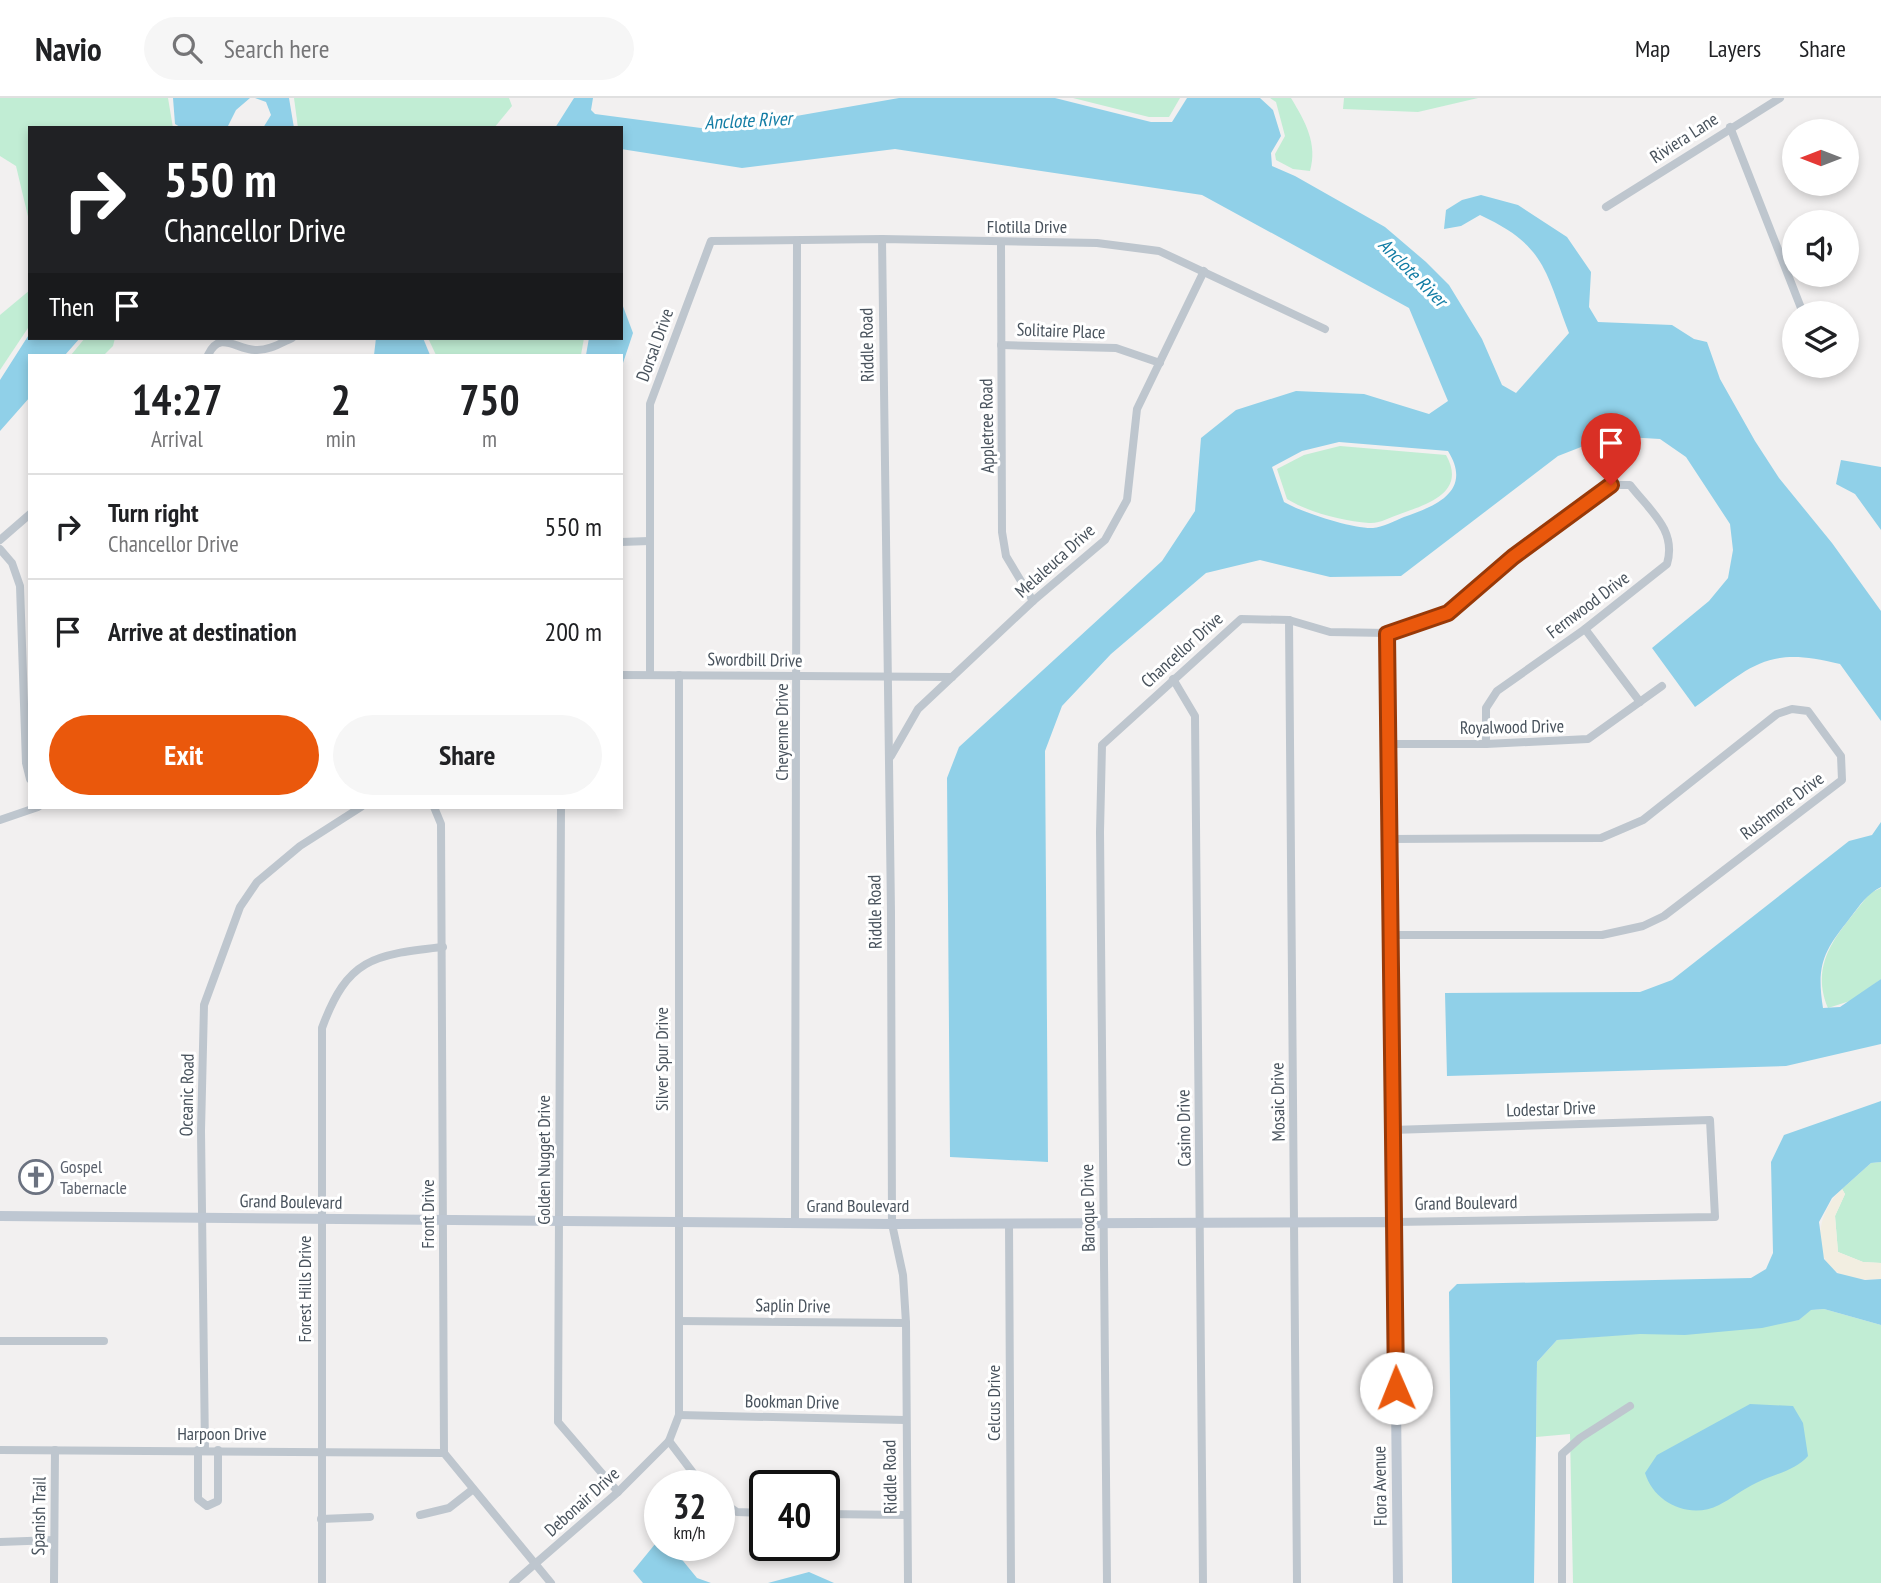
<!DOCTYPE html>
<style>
body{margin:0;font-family:"PT Sans Narrow",sans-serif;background:#f6f6f6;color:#202124;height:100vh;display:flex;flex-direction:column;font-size:26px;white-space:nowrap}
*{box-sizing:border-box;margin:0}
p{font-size:23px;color:#757577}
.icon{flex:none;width:38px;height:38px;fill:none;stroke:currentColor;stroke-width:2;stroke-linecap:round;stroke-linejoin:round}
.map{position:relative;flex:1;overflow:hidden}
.drawer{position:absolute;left:28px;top:256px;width:595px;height:455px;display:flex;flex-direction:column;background:#fff;border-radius:0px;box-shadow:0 4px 10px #0003}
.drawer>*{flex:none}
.banner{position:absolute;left:28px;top:28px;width:595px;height:214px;border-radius:0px;box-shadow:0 4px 10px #0003;background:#202124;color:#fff;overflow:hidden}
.needle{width:46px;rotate:270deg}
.tools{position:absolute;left:1782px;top:21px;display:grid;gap:14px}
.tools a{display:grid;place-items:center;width:77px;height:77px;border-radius:50%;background:#fff;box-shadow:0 4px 10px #0003;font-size:35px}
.speed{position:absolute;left:644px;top:1372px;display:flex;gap:14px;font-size:35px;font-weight:700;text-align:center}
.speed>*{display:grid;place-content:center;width:91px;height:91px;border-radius:50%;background:#fff;box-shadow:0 4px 10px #0003;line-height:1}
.speed small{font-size:18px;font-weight:400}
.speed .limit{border:4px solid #111;border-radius:10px;background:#fff;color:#111}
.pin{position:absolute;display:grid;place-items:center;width:60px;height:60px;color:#fff;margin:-72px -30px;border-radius:50% 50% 50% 0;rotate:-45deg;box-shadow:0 0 7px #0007}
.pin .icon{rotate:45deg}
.me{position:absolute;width:77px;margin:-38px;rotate:359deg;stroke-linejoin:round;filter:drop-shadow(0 0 5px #0008)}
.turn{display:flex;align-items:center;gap:24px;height:147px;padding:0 21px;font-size:32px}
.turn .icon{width:91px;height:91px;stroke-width:2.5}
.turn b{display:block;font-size:49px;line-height:60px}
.then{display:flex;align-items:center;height:66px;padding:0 21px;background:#0003;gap:14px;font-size:26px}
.eta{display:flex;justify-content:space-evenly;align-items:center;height:119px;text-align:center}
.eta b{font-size:42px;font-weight:700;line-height:49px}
.primary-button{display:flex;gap:14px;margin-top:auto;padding:14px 21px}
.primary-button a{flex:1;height:80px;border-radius:42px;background:#ea580c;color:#fff;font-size:28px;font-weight:700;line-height:80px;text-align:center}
.primary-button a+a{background:#f6f6f6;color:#202124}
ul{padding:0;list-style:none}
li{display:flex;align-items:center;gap:21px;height:105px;padding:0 21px;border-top:2px solid #e0e0e0}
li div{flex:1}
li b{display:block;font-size:26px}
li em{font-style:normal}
header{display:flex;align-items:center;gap:42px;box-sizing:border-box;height:98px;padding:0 35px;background:#fff;border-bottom:2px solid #e0e0e0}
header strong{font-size:33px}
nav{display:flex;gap:38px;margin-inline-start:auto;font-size:24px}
.search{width:490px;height:63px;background:#f6f6f6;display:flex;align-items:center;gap:18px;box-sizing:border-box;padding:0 24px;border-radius:38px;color:#757577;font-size:26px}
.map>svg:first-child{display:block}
.green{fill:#c1edd4}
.sand{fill:#f2eee1}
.water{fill:#90d0e8;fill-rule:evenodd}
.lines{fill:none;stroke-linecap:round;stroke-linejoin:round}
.street{stroke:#bec6ce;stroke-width:8}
.secondary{stroke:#bec7d2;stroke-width:10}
.route-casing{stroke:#983908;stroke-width:18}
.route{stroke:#ea580c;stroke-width:12}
.labels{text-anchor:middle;stroke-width:6;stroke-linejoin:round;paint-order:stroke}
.street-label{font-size:18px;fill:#48525c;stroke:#fff}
.worship-label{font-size:18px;fill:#5b616d;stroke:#fff;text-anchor:start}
.water-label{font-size:19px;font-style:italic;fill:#137da5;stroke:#fff}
</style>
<header>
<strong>Navio</strong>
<div class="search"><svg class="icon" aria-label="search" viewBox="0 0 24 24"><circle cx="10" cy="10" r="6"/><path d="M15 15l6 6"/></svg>Search here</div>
<nav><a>Map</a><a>Layers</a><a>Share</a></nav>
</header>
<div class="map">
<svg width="1881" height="1485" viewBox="0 0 1881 1485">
<rect width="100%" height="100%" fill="#f2f0f0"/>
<g class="green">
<path d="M 0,0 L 168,0 L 173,30 L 30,30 L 30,127 L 16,68 L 0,58 Z"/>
<path d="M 294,0 L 509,0 L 512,8 L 494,30 L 298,30 Z"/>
<path d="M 1073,0 L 1180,0 L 1169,19 L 1149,19 Z"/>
<path d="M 1270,0 L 1291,0 C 1305,23 1318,46 1310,73 L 1293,71 L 1276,62 L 1275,56 L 1285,38 L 1276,4 Z"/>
<path d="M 1344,0 L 1478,0 L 1418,14 L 1343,11 Z"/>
<path d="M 30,192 L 30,227 L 0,272 L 0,217 Z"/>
<path d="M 85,240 L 115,240 L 113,248 L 104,257 L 71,257 Z"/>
<path d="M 428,240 L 584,240 L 581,257 L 436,257 Z"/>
<path d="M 1340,348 L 1446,357 C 1467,394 1428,406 1400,416 C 1391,419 1379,426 1369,425 C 1343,423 1310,415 1287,401 L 1277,371 L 1304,357 Z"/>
<path d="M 1881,790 L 1881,881 L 1853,902 L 1828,910 C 1808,861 1842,832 1870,795 Z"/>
<path d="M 1881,1064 L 1881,1165 L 1863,1164 L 1838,1154 L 1835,1118 L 1845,1096 L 1842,1091 L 1871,1065 Z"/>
<path d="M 1824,1211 L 1881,1227 L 1881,1485 L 1573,1485 L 1570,1336 L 1536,1339 L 1537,1264 L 1557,1242 L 1799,1222 L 1810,1212 Z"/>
</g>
<path class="sand" d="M 1842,1091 L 1845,1096 L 1835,1118 L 1838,1154 L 1863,1164 L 1881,1165 L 1881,1181 C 1868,1182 1849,1182 1837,1174 C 1808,1155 1820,1110 1842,1091 Z"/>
<g class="water">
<path d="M 173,0 L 250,0 L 236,12 L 227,30 L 182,30 L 175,26 Z"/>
<path d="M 255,0 L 289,0 L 294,30 L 263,30 L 271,17 L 266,4 Z"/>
<path d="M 574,0 L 593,0 L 591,12 L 595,16 L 716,32 L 899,0 L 1055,0 L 1151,24 L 1172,24 L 1187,0 L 1260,0 L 1273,12 L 1281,38 L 1271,55 L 1272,68 L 1295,78 L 1385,129 L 1426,164 L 1449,187 L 1482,241 L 1502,287 L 1516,295 L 1569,235 C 1545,172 1545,147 1480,117 L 1461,128 L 1444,131 L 1446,112 L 1462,102 L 1481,97 L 1518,107 L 1567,139 L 1591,174 L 1589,209 L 1598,224 L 1672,227 L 1694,241 L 1707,244 L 1720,281 L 1755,343 L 1779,380 L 1832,445 L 1881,513 L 1881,623 L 1840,566 C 1766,547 1752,568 1695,609 L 1652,550 L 1709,503 L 1728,480 L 1733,452 L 1730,426 L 1686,359 L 1660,341 L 1626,339 L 1599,342 L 1558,358 L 1401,478 L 1330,479 L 1260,462 L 1206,475 L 1111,556 L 1062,608 L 1045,653 L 1048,1064 L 950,1059 L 947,680 L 959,649 L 1162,463 L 1195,413 L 1201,340 L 1236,312 L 1296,293 L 1364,296 L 1429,316 L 1448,303 L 1409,210 L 1202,97 L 895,51 L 742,70 L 621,51 L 621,30 L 555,30 ZM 1339,344 L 1448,353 C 1473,393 1436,408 1404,419 C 1395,423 1382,429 1373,430 C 1353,431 1301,414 1284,404 L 1272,369 L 1302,353 Z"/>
<path d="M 621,203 L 633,235 L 621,271 L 621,257 L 586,257 L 589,240 L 621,240 Z"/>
<path d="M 30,235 L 30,240 L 80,240 L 65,257 L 30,257 L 30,299 L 0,333 L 0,282 Z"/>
<path d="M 376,240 L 423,240 L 430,257 L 374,257 Z"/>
<path d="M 1841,362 L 1881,369 L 1881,432 L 1855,396 L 1836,386 Z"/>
<path d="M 1881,724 L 1881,789 C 1867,796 1860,807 1850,820 C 1824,853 1816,866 1823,910 L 1840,909 L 1881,881 L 1881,946 L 1786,968 L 1447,978 L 1445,895 L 1640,894 L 1672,882 L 1849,743 L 1872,737 Z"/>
<path d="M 1881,1003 L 1881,1064 L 1871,1065 L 1832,1100 L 1819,1124 L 1824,1161 L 1837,1175 L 1865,1182 L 1881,1181 L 1881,1227 L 1824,1211 L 1811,1212 L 1799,1222 L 1762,1230 L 1685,1237 L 1640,1236 L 1557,1242 L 1537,1264 L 1534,1485 L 1452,1485 L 1449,1194 L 1457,1186 L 1751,1180 L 1766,1171 L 1773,1155 L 1771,1064 L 1784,1037 Z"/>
<path d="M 1750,1306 L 1793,1308 L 1803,1325 L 1808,1358 C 1795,1373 1774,1376 1756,1385 C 1743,1391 1731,1401 1719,1407 C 1690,1422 1654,1405 1645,1375 L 1657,1357 Z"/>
<path d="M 660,1440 L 660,1447 L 670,1447 L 697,1480 L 711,1485 L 643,1485 L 633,1473 Z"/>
<path d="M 809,1474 L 834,1485 L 768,1485 Z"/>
</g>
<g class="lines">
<g class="street">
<path d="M 1730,29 L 1803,215"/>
<path d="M 1606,109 L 1780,0"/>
<path d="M 882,141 L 891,814 L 892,1126 L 903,1177 L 906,1225 L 908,1485"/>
<path d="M 1001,145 L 1002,434 L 1006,458 L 1033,503"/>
<path d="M 1001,247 L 1116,250 L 1160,265"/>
<path d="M 208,257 C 220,232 235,251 255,252 C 268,253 281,245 292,240"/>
<path d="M 0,442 L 30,416"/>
<path d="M 621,444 L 649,443"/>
<path d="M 0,451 L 12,465 L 20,488 L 26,665 L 30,681"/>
<path d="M 1289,522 L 1297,1485"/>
<path d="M 1585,531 L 1640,604"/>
<path d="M 1387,535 C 1388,731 1390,928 1394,1124 L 1715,1119 L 1710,1022 L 1392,1032"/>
<path d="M 650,576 L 650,306 L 711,143 L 882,141 L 1097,145 L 1159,153 L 1325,231"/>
<path d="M 621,577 L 952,579"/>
<path d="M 1173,581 L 1195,618 L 1203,1485"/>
<path d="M 1388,646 L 1486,646 L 1588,641 L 1662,588"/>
<path d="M 891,658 L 918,611 L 1033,503 L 1105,442 L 1127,402 L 1137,311 L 1204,173"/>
<path d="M 434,709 L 441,726 L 444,1355 L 551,1485"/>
<path d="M 561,709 L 558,1324 L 618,1394"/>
<path d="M 0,722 L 38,709"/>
<path d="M 1389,741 L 1601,740 L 1643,722 L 1777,616 L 1792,611 L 1808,613 L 1841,658 L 1842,682 L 1664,818 L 1643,828 L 1602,837 L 1392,837"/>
<path d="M 795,1125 L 797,143"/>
<path d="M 1009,1126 L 1011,1485"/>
<path d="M 679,1223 L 906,1225"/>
<path d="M 0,1243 L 104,1243"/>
<path d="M 679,1317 L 905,1322"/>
<path d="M 669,1343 L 703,1388"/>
<path d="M 0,1352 L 444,1355"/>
<path d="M 198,1352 L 198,1401 L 207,1408 L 218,1403 L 218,1352"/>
<path d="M 205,1352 L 201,1033 L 204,907 L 240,809 L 257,784 L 300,748 L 361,709"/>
<path d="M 719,1402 L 737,1414 L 765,1415"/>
<path d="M 824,1416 L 906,1417"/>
<path d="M 420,1417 L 449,1410 L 472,1392"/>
<path d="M 321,1421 L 370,1419"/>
<path d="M 0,1444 L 54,1442"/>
<path d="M 54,1485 L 55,1352"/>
<path d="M 322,1485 L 322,930 C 348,859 374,857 443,849"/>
<path d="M 513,1485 L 618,1394 L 669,1343 L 679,1317 L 679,577"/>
<path d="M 1107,1485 L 1100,734 L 1102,647 L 1241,521 L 1289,522 L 1330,534 L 1387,535 L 1448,515 L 1513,459 L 1611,387 L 1630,387 C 1650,413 1677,432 1667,466 L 1585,531 L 1497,593 L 1486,610 L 1486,646"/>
<path d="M 1562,1485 L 1562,1356 L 1580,1340 L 1630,1308"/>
</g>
<path class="secondary" d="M 0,1118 L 892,1126 L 1394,1124 L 1398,1485"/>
</g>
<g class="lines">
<g class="route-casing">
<path id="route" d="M 1396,1290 L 1387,536 L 1448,515 L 1513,459 L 1611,387"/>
</g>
<use href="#route" class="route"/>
</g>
<defs>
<g id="church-ring" transform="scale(1.75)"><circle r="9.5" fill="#fff" stroke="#6b7280" stroke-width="1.5"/><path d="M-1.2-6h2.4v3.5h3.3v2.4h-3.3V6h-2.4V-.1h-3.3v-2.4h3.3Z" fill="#6b7280"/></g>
</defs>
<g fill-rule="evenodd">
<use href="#church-ring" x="36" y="1079"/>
</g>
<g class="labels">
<g class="street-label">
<text transform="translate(1684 40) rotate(-33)" y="6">Riviera Lane</text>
<text x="1027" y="135">Flotilla Drive</text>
<text transform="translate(1061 233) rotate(2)" y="6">Solitaire Place</text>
<text transform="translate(655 247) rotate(-70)" y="6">Dorsal Drive</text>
<text transform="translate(867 247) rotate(-91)" y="6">Riddle Road</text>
<text transform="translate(987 328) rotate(-91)" y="6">Appletree Road</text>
<text transform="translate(1055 463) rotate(-42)" y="6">Melaleuca Drive</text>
<text transform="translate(1588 507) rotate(-37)" y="6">Fernwood Drive</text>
<text transform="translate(1182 552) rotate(-42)" y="6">Chancellor Drive</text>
<text transform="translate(755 562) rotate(1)" y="6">Swordbill Drive</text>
<text transform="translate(1512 629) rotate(-1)" y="6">Royalwood Drive</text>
<text transform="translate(782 634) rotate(-90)" y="6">Cheyenne Drive</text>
<text transform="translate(1782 708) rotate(-37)" y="6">Rushmore Drive</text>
<text transform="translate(875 814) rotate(-91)" y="6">Riddle Road</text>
<text transform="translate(662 961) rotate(-90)" y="6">Silver Spur Drive</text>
<text transform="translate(187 997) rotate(-89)" y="6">Oceanic Road</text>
<text transform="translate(1278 1004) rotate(-91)" y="6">Mosaic Drive</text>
<text transform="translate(1551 1011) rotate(-2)" y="6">Lodestar Drive</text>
<text transform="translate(1184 1030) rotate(-91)" y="6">Casino Drive</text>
<text transform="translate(544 1062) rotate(-90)" y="6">Golden Nugget Drive</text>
<text transform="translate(291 1104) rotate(1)" y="6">Grand Boulevard</text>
<text transform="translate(1466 1105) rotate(-1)" y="6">Grand Boulevard</text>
<text x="858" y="1114">Grand Boulevard</text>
<text transform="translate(1088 1110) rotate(-91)" y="6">Baroque Drive</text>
<text transform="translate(428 1116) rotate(-90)" y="6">Front Drive</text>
<text transform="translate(305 1191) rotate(-90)" y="6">Forest Hills Drive</text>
<text transform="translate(793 1208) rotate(1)" y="6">Saplin Drive</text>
<text transform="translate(792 1304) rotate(1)" y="6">Bookman Drive</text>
<text transform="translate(994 1305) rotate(-90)" y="6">Celcus Drive</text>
<text x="222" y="1342">Harpoon Drive</text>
<text transform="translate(890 1379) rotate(-91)" y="6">Riddle Road</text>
<text transform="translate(1380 1388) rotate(-91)" y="6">Flora Avenue</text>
<text transform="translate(582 1404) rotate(-42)" y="6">Debonair Drive</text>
<text transform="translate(39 1418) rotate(-89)" y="6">Spanish Trail</text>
</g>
<g class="worship-label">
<text x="60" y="1075">Gospel<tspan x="60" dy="21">Tabernacle</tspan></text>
</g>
<g class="water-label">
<text transform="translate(748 22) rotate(-3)" y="7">Anclote River</text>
<text transform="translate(1413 174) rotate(45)" y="7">Anclote River</text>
</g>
</g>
</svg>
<div class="tools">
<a><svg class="needle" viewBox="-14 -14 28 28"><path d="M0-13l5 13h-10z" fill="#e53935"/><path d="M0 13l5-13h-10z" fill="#757577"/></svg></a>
<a><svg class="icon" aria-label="sound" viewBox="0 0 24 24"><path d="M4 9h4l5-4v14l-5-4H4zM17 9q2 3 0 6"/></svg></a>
<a><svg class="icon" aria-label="layers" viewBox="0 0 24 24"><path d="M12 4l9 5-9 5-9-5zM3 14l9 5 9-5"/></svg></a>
</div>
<div class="speed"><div>32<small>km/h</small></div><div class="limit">40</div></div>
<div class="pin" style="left:1611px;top:387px;background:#d93025"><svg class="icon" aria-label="arrive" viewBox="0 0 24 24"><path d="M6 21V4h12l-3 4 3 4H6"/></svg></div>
<svg class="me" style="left:1396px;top:1290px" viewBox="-20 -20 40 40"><circle r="19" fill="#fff"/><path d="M0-13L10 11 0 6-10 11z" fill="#ea580c"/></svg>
<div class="banner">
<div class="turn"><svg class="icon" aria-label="right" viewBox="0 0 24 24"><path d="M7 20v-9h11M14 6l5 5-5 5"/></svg><div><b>550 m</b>Chancellor Drive</div></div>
<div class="then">Then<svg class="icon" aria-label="arrive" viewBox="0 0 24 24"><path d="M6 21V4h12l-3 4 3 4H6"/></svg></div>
</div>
<section class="drawer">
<div class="eta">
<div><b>14:27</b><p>Arrival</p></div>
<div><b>2</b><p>min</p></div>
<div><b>750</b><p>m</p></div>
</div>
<ul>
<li><svg class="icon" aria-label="right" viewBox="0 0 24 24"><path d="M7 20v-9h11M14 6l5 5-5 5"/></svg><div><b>Turn right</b><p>Chancellor Drive</p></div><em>550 m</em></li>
<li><svg class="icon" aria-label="arrive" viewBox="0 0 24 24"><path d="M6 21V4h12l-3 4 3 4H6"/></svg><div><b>Arrive at destination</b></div><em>200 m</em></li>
</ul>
<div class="primary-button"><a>Exit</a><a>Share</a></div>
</section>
</div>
